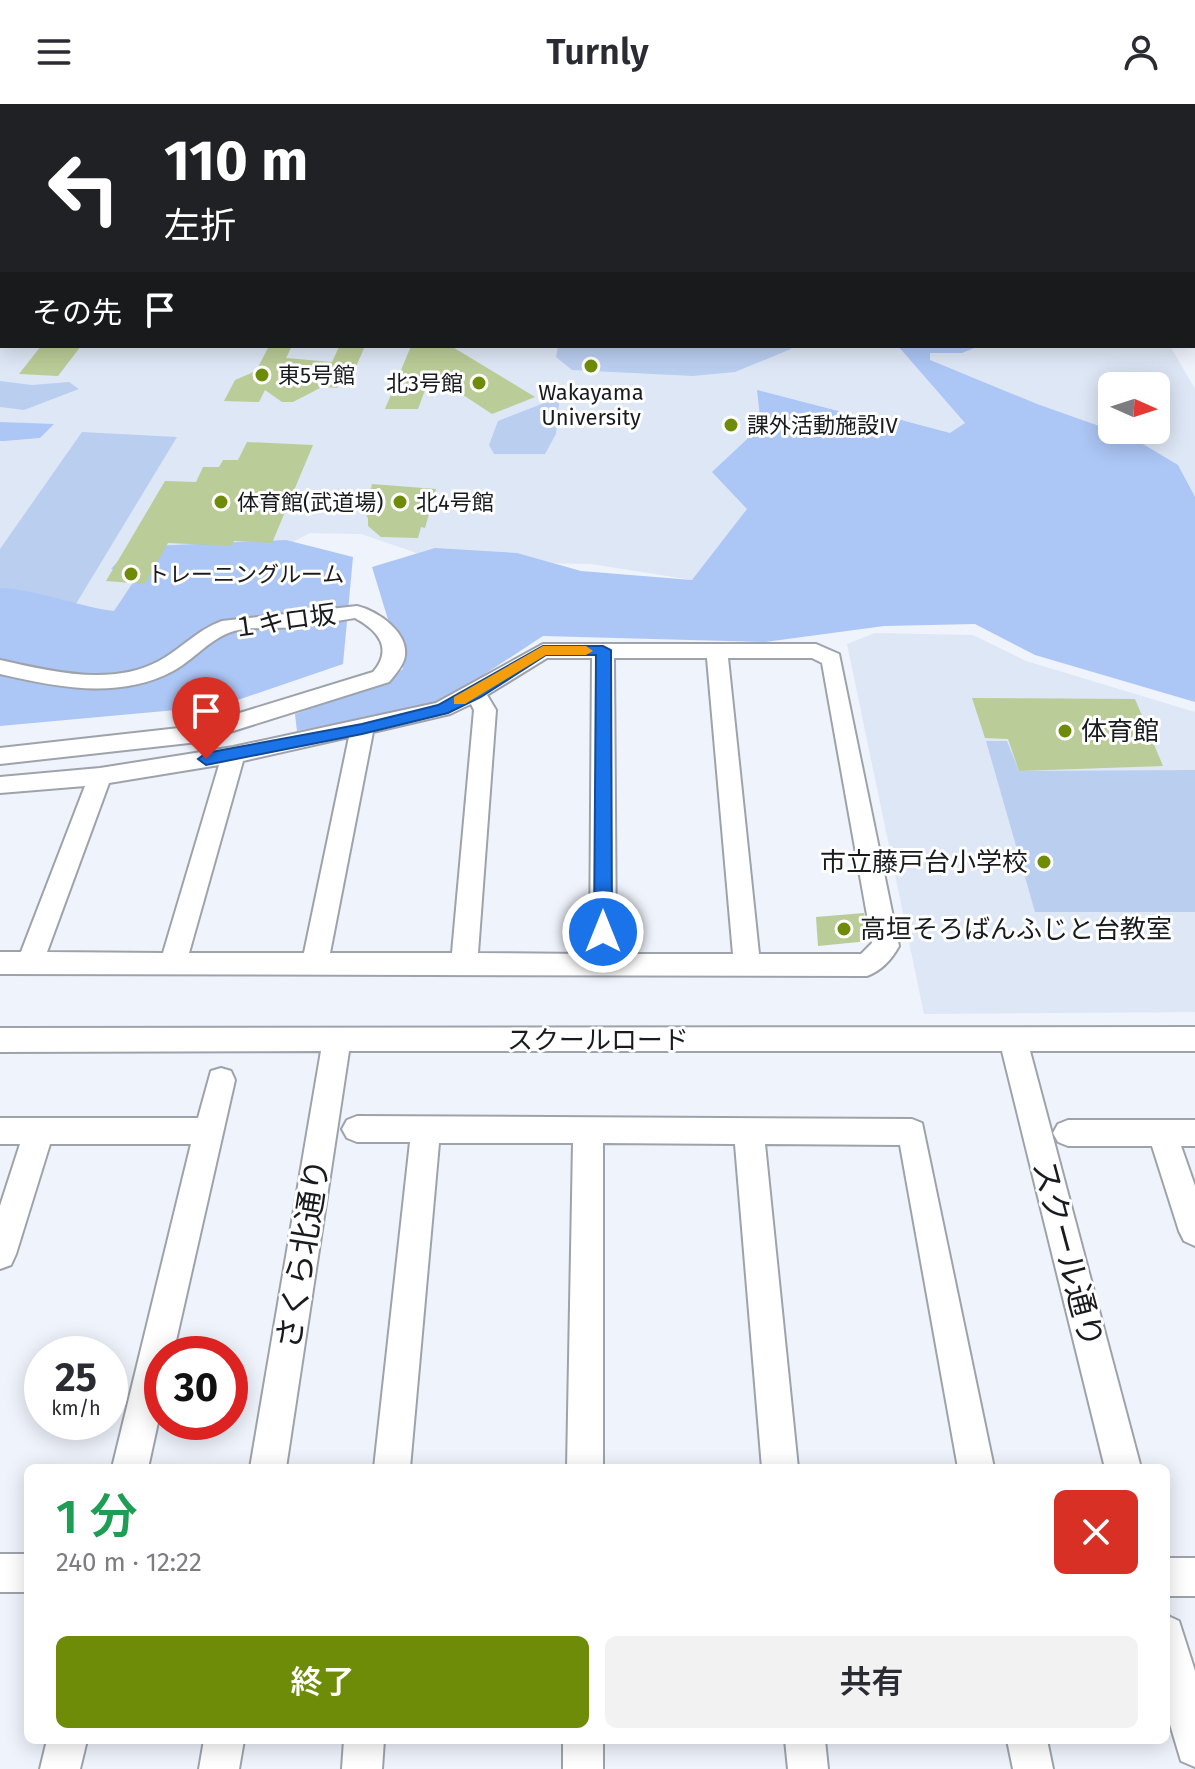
<!DOCTYPE html>
<html lang="ja">
<meta charset="utf-8">
<style>
body{margin:0;font-family:"Fira Sans","Noto Sans JP",sans-serif;background:#f2f2f3;color:#2b2b33;height:100vh;display:flex;flex-direction:column;font-size:30px;white-space:nowrap}
*{box-sizing:border-box;margin:0}
p{font-size:26px;color:#7c7c81}
.icon{flex:none;width:44px;height:44px;fill:none;stroke:currentColor;stroke-width:2;stroke-linecap:round;stroke-linejoin:round}
.map{position:relative;flex:1;overflow:hidden}
.details{position:absolute;left:24px;top:1360px;width:1146px;height:280px;display:flex;flex-direction:column;background:#fff;border-radius:12px;box-shadow:0 4px 20px #0003}
.details>*{flex:none}
.banner{position:absolute;left:0px;top:0px;width:1196px;height:244px;box-shadow:0 4px 20px #0003;background:#202124;color:#fff;overflow:hidden}
.needle{width:52px;rotate:93deg}
.tools{position:absolute;left:1098px;top:268px;display:grid;gap:16px}
.tools a{display:grid;place-items:center;width:72px;height:72px;border-radius:12px;background:#fff;box-shadow:0 4px 20px #0003;font-size:40px}
.speed{position:absolute;left:24px;top:1232px;display:flex;gap:16px;font-size:40px;font-weight:700;text-align:center}
.speed>*{display:grid;place-content:center;width:104px;height:104px;border-radius:50%;background:#fff;box-shadow:0 4px 20px #0003;line-height:1}
.speed small{font-size:20px;font-weight:400}
.speed .limit{border:12px solid #d22;background:#fff;color:#111}
.pin{position:absolute;display:grid;place-items:center;width:68px;height:68px;color:#fff;margin:-82px -34px;border-radius:50% 50% 50% 0;rotate:-45deg;box-shadow:0 0 8px #0007}
.pin .icon{rotate:45deg}
.me{position:absolute;width:88px;margin:-44px;rotate:0deg;stroke-linejoin:round;filter:drop-shadow(0 0 6px #0008)}
.turn{display:flex;align-items:center;gap:28px;height:168px;padding:0 32px;font-size:36px}
.turn .icon{width:104px;height:104px;stroke-width:2.5}
.turn b{display:block;font-size:56px;line-height:68px}
.then{display:flex;align-items:center;height:76px;padding:0 32px;background:#0003;gap:16px;font-size:30px}
.round{display:grid;place-items:center;flex:none;width:84px;height:84px;border-radius:12px;background:#f2f2f3}
.head{display:flex;align-items:center;justify-content:space-between;height:136px;padding:0 32px}
h1{font-size:48px;font-weight:600;line-height:60px;color:#1e9e55}
.action{display:flex;gap:16px;margin-top:auto;padding:16px 32px}
.action a{flex:1;height:92px;border-radius:12px;background:#6f8c09;color:#fff;font-size:32px;font-weight:600;line-height:92px;text-align:center}
.action a+a{background:#f2f2f3;color:#2b2b33}
header{display:flex;justify-content:space-between;align-items:center;height:104px;padding:0 32px;background:#fff;font-size:36px;font-weight:600}
.map>svg:first-child{display:block}
.built{fill:#dee7f6;fill-rule:evenodd}
.green{fill:#bacef0}
.forest{fill:#acc6f5}
.building{fill:#bacc97}
.lines{fill:none;stroke-linecap:round;stroke-linejoin:round}
.minor-casing{stroke:#9ea3ab;stroke-width:4}
.tertiary-casing{stroke:#9ea3ab;stroke-width:4}
.minor{fill:#fff;fill-rule:evenodd}
.tertiary{fill:#fff;fill-rule:evenodd}
.route{fill:#1a73e8;stroke:#114b97;stroke-width:2}
.slow{fill:#f59e0b}
.poi-dot{fill:#6f8c09;stroke:#fff;stroke-width:3}
.labels{text-anchor:middle;stroke-width:6;stroke-linejoin:round;paint-order:stroke}
.far-poi-label{font-size:22px;fill:#1a1b1e;stroke:#fff;text-anchor:start}
.street-label{font-size:26px;fill:#1a1b1e;stroke:#fff}
.poi-label{font-size:26px;fill:#1a1b1e;stroke:#fff;text-anchor:start}
.near-street-label{font-size:32px;fill:#1a1b1e;stroke:#fff}
</style>
<header><svg class="icon" aria-label="menu" viewBox="0 0 24 24"><path d="M4 6h16M4 12h16M4 18h16"/></svg>Turnly<svg class="icon" aria-label="person" viewBox="0 0 24 24"><circle cx="12" cy="8" r="4"/><path d="M4 21q1-7 8-7t8 7"/></svg></header>
<div class="map">
<svg width="1195" height="1665" viewBox="0 0 1195 1665">
<rect width="100%" height="100%" fill="#eff3fc"/>
<g class="built">
<path d="M 0,22 L 2,242 L 1170,242 L 1195,285 L 1195,439 L 692,476 L 591,460 L 440,457 L 361,430 L 310,429 L 153,509 L 0,516 ZM 1112,282 L 1156,282 L 1156,326 L 1112,326 Z"/>
<path d="M 875,529 L 973,531 L 1026,557 L 1195,608 L 1195,908 L 924,910 L 847,540 Z"/>
</g>
<g class="green">
<path d="M 558,242 L 791,242 L 791,245 L 735,268 L 693,272 L 572,266 L 556,253 Z"/>
<path d="M 0,277 L 32,281 L 69,278 L 79,285 L 24,306 L 0,303 Z"/>
<path d="M 552,296 L 559,299 L 556,330 L 545,350 L 494,350 L 489,341 L 498,317 Z"/>
<path d="M 82,328 L 177,333 L 62,523 L 0,507 L 0,445 Z"/>
<path d="M 986,637 L 1007,637 L 1019,667 L 1195,666 L 1195,808 L 1035,808 Z"/>
</g>
<g class="forest">
<path d="M 898,242 L 979,242 L 962,249 L 930,249 L 930,256 L 1037,300 L 1133,334 L 1178,361 L 1195,393 L 1195,598 L 1035,551 L 975,520 L 884,522 L 765,538 L 543,532 L 459,587 L 430,601 L 297,627 L 295,610 L 382,579 L 403,565 L 372,463 L 435,444 L 517,449 L 581,467 L 692,476 L 747,405 L 712,368 L 761,322 L 757,286 L 869,315 L 901,316 L 950,329 L 965,319 Z"/>
<path d="M 0,318 L 54,320 L 40,334 L 4,337 L 0,337 Z"/>
<path d="M 286,436 L 353,453 L 343,560 L 220,602 L 0,622 L 0,484 C 39,486 75,502 114,507 L 138,471 L 111,465 L 131,443 Z"/>
</g>
<g class="building">
<path d="M 41,242 L 81,242 L 58,272 L 19,270 Z"/>
<path d="M 269,242 L 292,242 L 286,254 L 332,258 L 339,243 L 365,242 L 352,272 L 343,269 L 337,284 L 322,283 L 293,298 L 282,298 L 265,286 L 259,298 L 224,297 L 235,276 L 256,267 Z"/>
<path d="M 411,242 L 451,242 L 535,293 L 492,310 L 431,270 L 418,305 L 385,305 Z"/>
<path d="M 247,338 L 313,341 L 272,439 L 234,437 L 231,442 L 168,439 L 145,480 L 106,477 L 165,377 L 196,378 L 203,363 L 219,363 L 223,356 L 238,356 Z"/>
<path d="M 372,380 L 436,385 L 425,424 L 421,423 L 418,434 L 381,433 L 368,422 L 368,414 L 365,410 Z"/>
<path d="M 972,594 L 1135,595 L 1163,662 L 1019,667 L 1008,635 L 985,634 Z"/>
<path d="M 864,809 L 869,837 L 818,842 L 816,813 Z"/>
</g>
<g class="lines">
<g class="minor-casing">
<g id="minor">
<path d="M 350,0 L 362,0 L 349,2 Z"/>
<path d="M 716,0 L 728,0 L 729,2 L 717,2 Z"/>
<rect x="756" y="0" width="12" height="2"/>
<rect x="820" y="0" width="12" height="2"/>
<rect x="884" y="0" width="12" height="2"/>
<path d="M 952,0 L 964,0 L 965,2 L 953,2 Z"/>
<path d="M 990,0 L 1002,0 L 1004,2 L 992,2 Z"/>
<path d="M 1055,0 L 1067,0 L 1068,2 L 1056,2 Z"/>
<path d="M 1111,0 L 1130,0 L 1131,1 L 1113,2 Z"/>
<path d="M 1159,0 L 1171,0 L 1172,2 L 1160,2 Z"/>
<path d="M 1194,32 L 1195,33 L 1195,41 L 1194,40 Z"/>
<path d="M 357,502 C 378,507 412,530 404,556 C 401,564 394,572 389,578 L 198,638 L 0,660 L 0,644 L 197,622 L 373,568 C 393,545 379,527 355,514 C 335,517 315,521 295,523 C 275,525 254,522 234,527 C 210,534 194,556 173,567 C 119,596 56,583 0,570 L 0,556 C 50,567 111,583 159,557 C 181,545 197,526 222,517 Z"/>
<path d="M 543,540 L 816,540 L 839,550 L 899,842 C 892,855 881,867 867,872 L 0,870 L 0,848 L 21,848 L 85,682 L 0,689 L 0,673 L 100,664 L 233,643 L 436,599 ZM 547,554 L 592,554 L 590,850 L 478,849 L 496,606 L 487,591 ZM 614,554 L 707,554 L 733,850 L 616,850 ZM 728,554 L 812,554 L 822,559 L 872,839 L 861,850 L 759,850 ZM 471,600 L 474,606 L 452,849 L 330,849 L 373,628 L 450,610 ZM 349,633 L 304,849 L 189,849 L 243,657 ZM 219,661 L 163,849 L 47,848 L 109,679 Z"/>
<path d="M 1195,923 L 1195,947 L 1030,947 L 1141,1364 L 1105,1364 L 1002,947 L 349,947 L 286,1364 L 250,1364 L 321,947 L 0,948 L 0,924 Z"/>
<path d="M 221,964 L 231,967 L 235,976 L 173,1250 L 162,1250 L 162,1300 L 148,1364 L 112,1364 L 191,1040 L 50,1040 L 16,1150 L 11,1161 L 0,1165 L 0,1102 L 20,1040 L 0,1040 L 0,1014 L 198,1014 L 211,967 Z"/>
<path d="M 357,1012 L 912,1015 L 922,1019 L 994,1364 L 958,1364 L 900,1041 L 765,1040 L 798,1364 L 762,1364 L 735,1040 L 603,1039 L 603,1364 L 567,1364 L 573,1039 L 439,1039 L 410,1364 L 374,1364 L 410,1038 L 357,1038 L 347,1034 L 342,1025 L 347,1016 Z"/>
<path d="M 1068,1016 L 1195,1016 L 1195,1042 L 1181,1042 L 1195,1082 L 1195,1142 L 1184,1137 L 1179,1127 L 1152,1042 L 1068,1042 L 1058,1038 L 1053,1029 L 1058,1020 Z"/>
<rect x="0" y="1450" width="28" height="38"/>
<rect x="1166" y="1454" width="29" height="38"/>
<path d="M 1166,1511 L 1179,1517 L 1195,1567 L 1195,1663 L 1181,1657 L 1166,1607 Z"/>
<path d="M 47,1636 L 87,1636 L 80,1665 L 40,1665 Z"/>
<path d="M 204,1636 L 244,1636 L 239,1665 L 199,1665 Z"/>
<path d="M 344,1636 L 384,1636 L 382,1665 L 342,1665 Z"/>
<rect x="563" y="1636" width="40" height="29"/>
<path d="M 785,1636 L 825,1636 L 828,1665 L 788,1665 Z"/>
<path d="M 1007,1636 L 1047,1636 L 1053,1665 L 1013,1665 Z"/>
</g>
</g>
<g class="tertiary-casing">
<path id="tertiary" d="M 140,0 L 155,0 L 139,2 Z"/>
</g>
<use href="#minor" class="minor"/>
<use href="#tertiary" class="tertiary"/>
</g>
<path class="route" d="M 543,542 L 603,542 L 611,546 L 612,828 L 609,833 L 596,833 L 594,828 L 596,551 L 546,551 L 481,593 L 448,609 L 362,630 L 206,661 L 198,655 L 206,649 L 362,620 L 438,601 Z"/>
<path class="slow" d="M 543,542 L 586,542 L 593,547 L 586,551 L 546,551 L 465,600 L 454,600 L 454,593 Z"/>
<g class="poi-dot">
<circle cx="591" cy="262" r="8"/>
<circle cx="262" cy="271" r="8"/>
<circle cx="479" cy="279" r="8"/>
<circle cx="731" cy="321" r="8"/>
<circle cx="221" cy="398" r="8"/>
<circle cx="400" cy="398" r="8"/>
<circle cx="131" cy="470" r="8"/>
<circle cx="1065" cy="627" r="8"/>
<circle cx="1044" cy="758" r="8"/>
<circle cx="844" cy="825" r="8"/>
</g>
<g class="labels">
<g class="far-poi-label">
<text x="278" y="279">東5号館</text>
<text x="463" y="287" text-anchor="end">北3号館</text>
<text x="591" y="296" text-anchor="middle">Wakayama<tspan x="591" dy="25">University</tspan></text>
<text x="747" y="329">課外活動施設IV</text>
<text x="237" y="406">体育館(武道場)</text>
<text x="416" y="406">北4号館</text>
<text x="147" y="478">トレーニングルーム</text>
</g>
<g class="street-label">
<text transform="translate(284 517) rotate(-8)" y="9">１キロ坂</text>
<text x="598" y="945">スクールロード</text>
</g>
<g class="poi-label">
<text x="1081" y="636">体育館</text>
<text x="1028" y="767" text-anchor="end">市立藤戸台小学校</text>
<text x="860" y="834">高垣そろばんふじと台教室</text>
</g>
<g class="near-street-label">
<text transform="translate(303 1150) rotate(-81)" y="11">さくら北通り</text>
<text transform="translate(1068 1150) rotate(75)" y="11">スクール通り</text>
</g>
</g>
</svg>
<div class="tools">
<a><svg class="needle" viewBox="-14 -14 28 28"><path d="M0-13l5 13h-10z" fill="#e53935"/><path d="M0 13l5-13h-10z" fill="#7c7c81"/></svg></a>
</div>
<div class="speed"><div>25<small>km/h</small></div><div class="limit">30</div></div>
<div class="pin" style="left:206px;top:655px;background:#d93025"><svg class="icon" aria-label="arrive" viewBox="0 0 24 24"><path d="M6 21V4h12l-3 4 3 4H6"/></svg></div>
<svg class="me" style="left:603px;top:828px" viewBox="-20 -20 40 40"><circle r="17" fill="#1a73e8" stroke="#fff" stroke-width="3"/><path d="M0-11L8 9 0 5-8 9z" fill="#fff"/></svg>
<div class="banner">
<div class="turn"><svg class="icon" aria-label="left" viewBox="0 0 24 24"><path d="M17 20v-9H6M10 6l-5 5 5 5"/></svg><div><b>110 m</b>左折</div></div>
<div class="then">その先<svg class="icon" aria-label="arrive" viewBox="0 0 24 24"><path d="M6 21V4h12l-3 4 3 4H6"/></svg></div>
</div>
<section class="details">
<div class="head"><div><h1>1 分</h1><p>240 m · 12:22</p></div><a class="round" style="background:#d93025;color:#fff"><svg class="icon" aria-label="close" viewBox="0 0 24 24"><path d="M6 6l12 12M18 6L6 18"/></svg></a></div>
<div class="action"><a>終了</a><a>共有</a></div>
</section>
</div>
